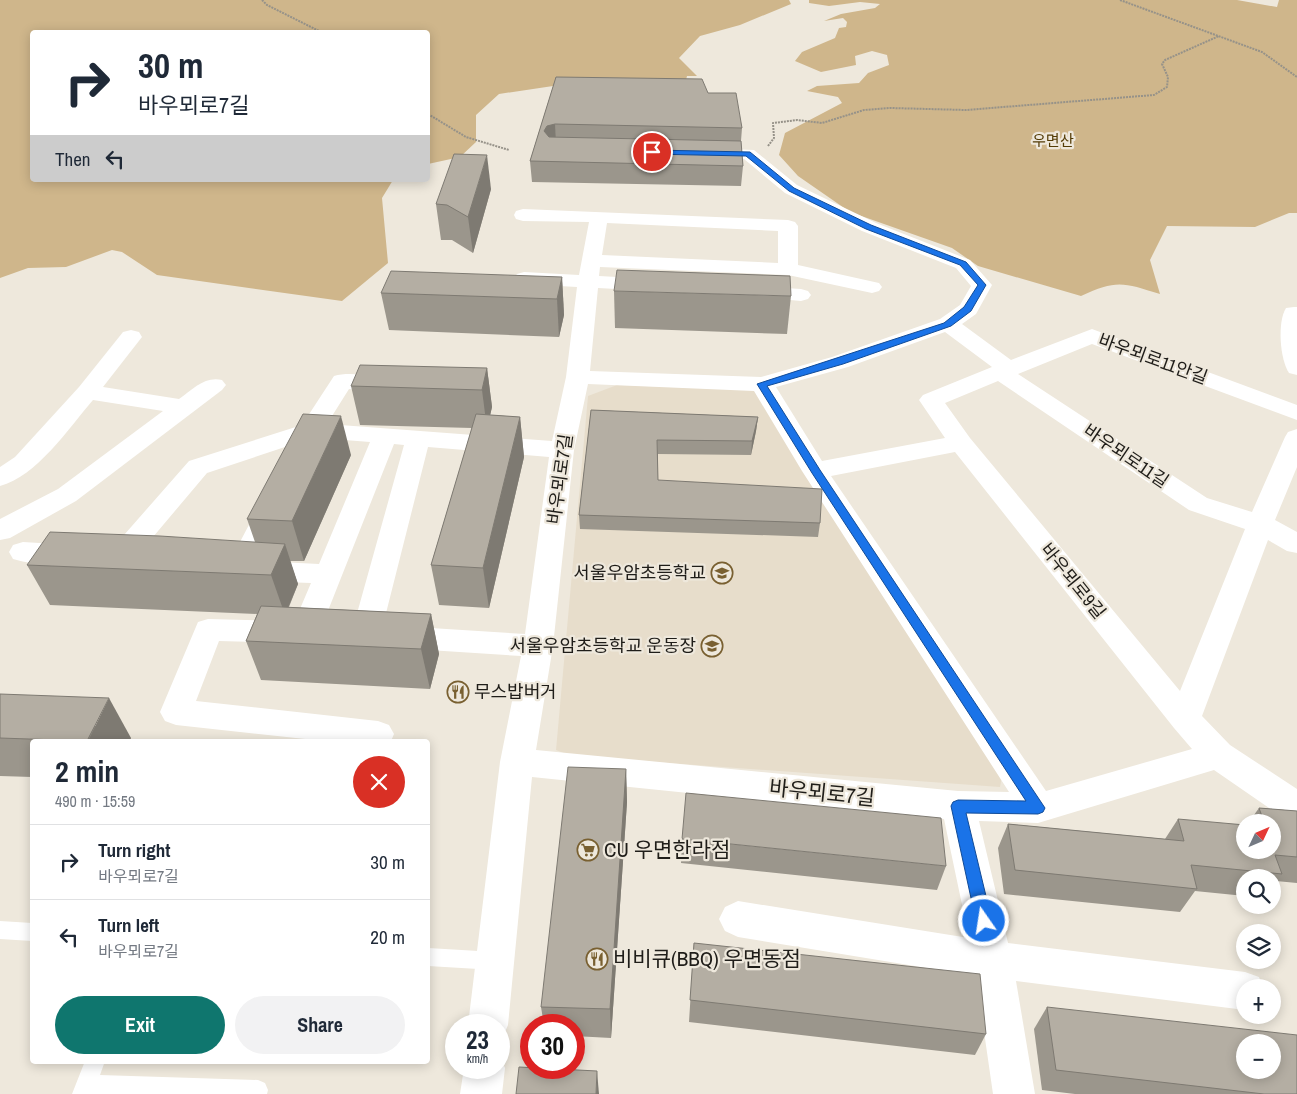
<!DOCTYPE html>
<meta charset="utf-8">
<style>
body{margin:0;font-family:"Archivo Narrow","Noto Sans KR",sans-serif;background:#f2f2f3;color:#1f2937;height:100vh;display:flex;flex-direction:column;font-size:19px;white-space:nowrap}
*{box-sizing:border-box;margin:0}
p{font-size:16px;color:#747a83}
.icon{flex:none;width:28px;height:28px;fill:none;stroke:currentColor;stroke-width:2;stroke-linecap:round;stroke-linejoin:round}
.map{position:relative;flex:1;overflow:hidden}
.drawer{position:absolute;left:30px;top:739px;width:400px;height:325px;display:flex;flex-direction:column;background:#fff;border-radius:5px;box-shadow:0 2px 12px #0003}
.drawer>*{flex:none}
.banner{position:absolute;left:30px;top:30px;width:400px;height:152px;border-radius:5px;box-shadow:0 2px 12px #0003;background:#fff;color:#1f2937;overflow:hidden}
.needle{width:32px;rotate:46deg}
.controls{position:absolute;left:1236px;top:814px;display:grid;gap:10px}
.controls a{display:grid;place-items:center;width:45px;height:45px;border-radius:50%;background:#fff;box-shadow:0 2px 12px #0003;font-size:25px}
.speed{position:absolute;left:445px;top:1014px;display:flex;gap:10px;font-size:25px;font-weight:700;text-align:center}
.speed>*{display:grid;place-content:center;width:65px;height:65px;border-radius:50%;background:#fff;box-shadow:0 2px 12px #0003;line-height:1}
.speed small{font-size:12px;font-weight:400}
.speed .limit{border:8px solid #d22;background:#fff;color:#111}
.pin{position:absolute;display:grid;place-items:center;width:42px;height:42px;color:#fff;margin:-21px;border:2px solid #fff;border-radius:50%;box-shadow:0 1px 5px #0007}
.me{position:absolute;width:55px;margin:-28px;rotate:347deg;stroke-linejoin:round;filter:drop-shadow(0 0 4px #0008)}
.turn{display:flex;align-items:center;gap:18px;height:105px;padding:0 25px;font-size:22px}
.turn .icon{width:65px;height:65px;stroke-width:2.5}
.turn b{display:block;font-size:35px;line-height:42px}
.then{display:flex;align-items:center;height:48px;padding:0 25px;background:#0003;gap:10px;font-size:19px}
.round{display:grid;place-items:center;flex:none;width:52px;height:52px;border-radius:26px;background:#f2f2f3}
.summary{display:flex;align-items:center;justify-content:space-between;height:85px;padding:0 25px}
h1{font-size:30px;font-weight:700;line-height:38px}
.cta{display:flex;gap:10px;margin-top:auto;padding:10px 25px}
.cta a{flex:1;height:58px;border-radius:30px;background:#0f766e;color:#fff;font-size:20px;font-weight:700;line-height:58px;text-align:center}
.cta a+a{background:#f2f2f3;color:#1f2937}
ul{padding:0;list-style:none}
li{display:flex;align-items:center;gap:15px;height:75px;padding:0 25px;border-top:1px solid #e0e1e3}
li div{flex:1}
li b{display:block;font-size:19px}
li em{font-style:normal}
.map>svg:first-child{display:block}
.built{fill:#e7ddcb}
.green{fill:#cfb68b}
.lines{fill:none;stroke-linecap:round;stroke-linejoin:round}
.path{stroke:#969289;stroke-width:2;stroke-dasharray:2 1;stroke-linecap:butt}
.service{fill:#fff;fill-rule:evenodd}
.minor{fill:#fff;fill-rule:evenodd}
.wall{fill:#9b968c}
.shaded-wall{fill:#7e7a72}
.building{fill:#b4aea3;stroke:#7e7a72;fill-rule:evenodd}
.route{fill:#1a73e8;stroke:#114b97}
.labels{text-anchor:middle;stroke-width:4.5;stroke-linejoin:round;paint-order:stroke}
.far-park-label{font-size:15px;fill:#533b05;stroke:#eee8dc}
.street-label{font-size:18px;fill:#1f1d19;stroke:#eee8dc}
.poi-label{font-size:18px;fill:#1f1d19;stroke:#eee8dc;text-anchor:end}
.near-street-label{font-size:21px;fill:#1f1d19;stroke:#eee8dc}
.near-poi-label{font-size:21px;fill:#1f1d19;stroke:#eee8dc;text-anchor:start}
</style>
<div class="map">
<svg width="1297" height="1094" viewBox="0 0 1297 1094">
<rect width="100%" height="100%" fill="#eee8dc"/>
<path class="built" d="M 617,385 L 754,390 L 1002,776 L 1000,787 L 571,756 L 556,750 L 588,396 Z"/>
<g class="green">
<path d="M 0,0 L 789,0 L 791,4 L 740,25 L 700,36 L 679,58 L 697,76 L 687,76 L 685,84 L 661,87 L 553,86 L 499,94 L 476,115 L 476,142 L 460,157 L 428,164 L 428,32 L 32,32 L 32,180 L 393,180 L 382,198 L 388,263 L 342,301 L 157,275 L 122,252 L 112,250 L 66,267 L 28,268 L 0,278 Z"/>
<path d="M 809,0 L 1237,0 L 1277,7 L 1279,0 L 1297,0 L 1297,213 L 1289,213 L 1255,227 L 1167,226 L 1150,260 L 1160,294 C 1124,283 1117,279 1081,296 L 978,266 L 952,248 L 850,212 L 798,176 L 779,155 L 785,133 L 842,103 L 838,97 L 807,91 L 817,86 L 859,83 L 868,73 L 889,65 L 887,55 L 872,51 L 855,56 L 856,65 L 821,72 L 795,61 L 802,52 L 835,38 L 839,28 L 846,27 L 847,22 L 843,18 L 824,21 L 841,14 L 875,8 L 880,4 L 860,2 L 829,6 L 809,3 Z"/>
</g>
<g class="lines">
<g class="path">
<path d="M 262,0 L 267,5 L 321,32"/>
<path d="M 1120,0 L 1262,52 L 1297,77"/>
<path d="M 428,114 L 466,137 L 509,150"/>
<path d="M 768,146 L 774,138 L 773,123 L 797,120 L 822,123 L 864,110 L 890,108 L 966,110 L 1154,95 L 1167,87 L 1168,77 L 1162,64 L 1165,60 L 1219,36"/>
</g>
<g class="service">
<path d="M 0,921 L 32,923 L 32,941 L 0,939 Z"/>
<path d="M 428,948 L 495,952 L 502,954 L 505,961 L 502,968 L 495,970 L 428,966 Z"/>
<path d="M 85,1061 L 105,1061 L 100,1075 L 258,1080 L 265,1083 L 268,1090 L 267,1094 L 72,1094 Z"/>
</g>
<g class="minor">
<path d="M 704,148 L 754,150 L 797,185 L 876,223 L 970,260 L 992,285 L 976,314 L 962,324 L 1011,360 L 1092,329 L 1297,405 L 1297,420 L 1092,344 L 1018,374 L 1207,498 L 1252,512 L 1285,437 L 1288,432 L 1297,429 L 1297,467 L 1275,520 L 1297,532 L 1297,553 L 1287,551 L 1268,540 L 1202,716 L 1230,745 L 1297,789 L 1297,823 L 1285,819 L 1214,770 L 1038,823 L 979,821 L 1008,943 L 1245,972 L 1259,977 L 1263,988 L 1245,988 L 1245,1010 L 1016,981 L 1035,1094 L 993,1094 L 976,976 L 738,937 L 725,931 L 719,919 L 725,907 L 738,901 L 969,938 L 944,819 L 532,777 L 508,1025 L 502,1039 L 499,1041 L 499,1025 L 468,1025 L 500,762 L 521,656 L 366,646 L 355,643 L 351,635 L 404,445 L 394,444 L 316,641 C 305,644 297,640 287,643 L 219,641 L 196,701 L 378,721 L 389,725 L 394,734 L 391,741 L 324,741 L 176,725 L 165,721 L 160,712 L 198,622 L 208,619 L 287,621 L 294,623 L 311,583 L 256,581 L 246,578 L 239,580 L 120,568 L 110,565 L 106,558 L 110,551 L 189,461 L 302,425 L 334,376 C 352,371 379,377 397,382 L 401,387 L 397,392 L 389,394 L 349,389 L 327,424 L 552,441 L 566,377 L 577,287 L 524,284 L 517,282 L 514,278 L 517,274 L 524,272 L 579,275 L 589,222 L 523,221 L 516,219 L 514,215 L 516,211 L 523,209 L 788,220 L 795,222 L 798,226 L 798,265 L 879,283 L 882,287 L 879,291 L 872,293 L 788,275 L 600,267 L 599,276 L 653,279 L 660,281 L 663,285 L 660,289 L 653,291 L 598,288 L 590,371 L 761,377 L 832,357 L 940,319 L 960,305 L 971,286 L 956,268 L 862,231 L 785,193 L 744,159 L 698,157 L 695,153 L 698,149 ZM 607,223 L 778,231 L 778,263 L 602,255 ZM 945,332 L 992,367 L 923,395 L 919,400 L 945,438 L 822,461 L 776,387 L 848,367 ZM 998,381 L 1189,510 L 1245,529 L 1180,691 L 970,438 L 945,403 ZM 588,384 L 754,391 L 802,471 L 1009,792 L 958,791 L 536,750 L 553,646 L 574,450 ZM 319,438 L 370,442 L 319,564 L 258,561 ZM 291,445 L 231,559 L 142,550 L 207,473 ZM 428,447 L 549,457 L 525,634 L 383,625 ZM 955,452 L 1174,728 L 1192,749 L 1046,791 L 831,476 Z"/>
<path d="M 753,286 L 801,289 L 808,291 L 811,295 L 808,299 L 801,301 L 746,296 L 743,292 L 746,288 Z"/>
<path d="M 1294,307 L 1297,307 L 1297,375 L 1289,373 C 1280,360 1277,322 1286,308 Z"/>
<path d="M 131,330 L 139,332 L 142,337 L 103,387 L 179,399 C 193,389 205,376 222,380 L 226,385 L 222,390 L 76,501 L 10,538 L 0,540 L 0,519 L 58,489 L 163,411 L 93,400 C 69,428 36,477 0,486 L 0,467 L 15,457 L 79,387 L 123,332 Z"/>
<path d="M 23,542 L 72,545 L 82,548 L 86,555 L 82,562 C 62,568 33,565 13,559 L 9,552 L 13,545 Z"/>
<path d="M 499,1054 L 505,1068 L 502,1094 L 460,1094 L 464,1068 L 499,1068 Z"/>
</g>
</g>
<g class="wall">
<path d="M 556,77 L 708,93 L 742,128 L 741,141 L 743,166 L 741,186 L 532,182 L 530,161 Z"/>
<path d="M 491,189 L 473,253 L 452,240 L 441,240 L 436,204 Z"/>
<path d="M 562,277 L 564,315 L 559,337 L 389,330 L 381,293 Z"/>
<path d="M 614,291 L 791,296 L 787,334 L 615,328 Z"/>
<path d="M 487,368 L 492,407 L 490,415 L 520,417 L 524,457 L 489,608 L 439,605 L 431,565 L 472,428 L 360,425 L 351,386 Z"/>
<path d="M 591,410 L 758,417 L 756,431 L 751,455 L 658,454 L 658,480 L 820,523 L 818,537 L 580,529 L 579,515 Z"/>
<path d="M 351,455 L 304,561 L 290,561 L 298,584 L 289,607 L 431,614 L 439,654 L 430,689 L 261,680 L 246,641 L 257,614 L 50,605 L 27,565 L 255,542 L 247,519 Z"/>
<path d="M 0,694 L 131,738 L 129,741 L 32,741 L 32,777 L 0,776 Z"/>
<path d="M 626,769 L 627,802 L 611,1038 L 574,1036 L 574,1025 L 544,1025 L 541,1007 Z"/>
<path d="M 1259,808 L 1297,811 L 1297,883 L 1276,881 L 1272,885 L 1272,878 L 1245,878 L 1245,896 L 1195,891 L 1180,912 L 1004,894 L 998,848 L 1008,824 L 1165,839 L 1178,819 L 1245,850 L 1272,822 L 1249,822 Z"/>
<path d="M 682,839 L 946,866 L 937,890 L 681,863 Z"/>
<path d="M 694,943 L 986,1034 L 975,1055 L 689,1022 Z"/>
<path d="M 1047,1007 L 1297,1094 L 1075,1094 L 1042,1090 L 1034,1029 Z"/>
</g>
<g class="shaded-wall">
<path d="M 555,124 L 556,144 L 548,146 L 544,131 L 547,126 Z"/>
<path d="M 487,155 L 491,189 L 473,253 L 468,217 Z"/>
<path d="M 562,277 L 564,315 L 559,337 L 557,299 Z"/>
<path d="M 487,368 L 492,407 L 487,429 L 482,390 Z"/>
<path d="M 341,416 L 351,455 L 304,561 L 292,521 Z"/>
<path d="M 520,417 L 524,457 L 489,608 L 483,568 Z"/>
<path d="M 758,417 L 756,431 L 751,455 L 752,441 Z"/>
<path d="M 285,544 L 298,584 L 285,615 L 271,575 Z"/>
<path d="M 431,614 L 439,654 L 430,689 L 421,649 Z"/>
<path d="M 109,698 L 131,738 L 129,741 L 88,741 Z"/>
<path d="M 626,769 L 627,802 L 611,1038 L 610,1009 Z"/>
<path d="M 597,1071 L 599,1094 L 596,1094 Z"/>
</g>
<g class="building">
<path d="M 556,77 L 702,79 L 708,93 L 736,93 L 742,128 L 555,124 L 547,126 L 544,131 L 549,137 L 741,141 L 743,166 L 530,161 Z"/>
<path d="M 454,154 L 487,155 L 468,217 L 447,205 L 436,204 Z"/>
<path d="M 617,270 L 790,276 L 791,296 L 614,291 Z"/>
<path d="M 391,271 L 562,277 L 557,299 L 381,293 Z"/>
<path d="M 360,365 L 487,368 L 482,390 L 351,386 Z"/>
<path d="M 591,410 L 758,417 L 752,441 L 657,440 L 658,480 L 822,489 L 820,523 L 579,515 Z"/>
<path d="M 303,414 L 341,416 L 292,521 L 247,519 Z"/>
<path d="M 476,414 L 520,417 L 483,568 L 431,565 Z"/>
<path d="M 50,532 L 160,536 L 285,544 L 271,575 L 27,565 Z"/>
<path d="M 261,606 L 431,614 L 421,649 L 246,641 Z"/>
<path d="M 0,694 L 109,698 L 87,741 L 0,738 Z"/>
<path d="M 568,767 L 626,769 L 610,1009 L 541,1007 Z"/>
<path d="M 686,793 L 941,818 L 946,866 L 682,839 Z"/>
<path d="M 1259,808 L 1297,811 L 1297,857 L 1275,855 L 1282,874 L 1191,865 L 1197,889 L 1015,870 L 1008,824 L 1184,841 L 1178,819 L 1245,825 L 1245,850 L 1272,850 L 1272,822 L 1264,822 Z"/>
<path d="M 694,943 L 980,974 L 986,1034 L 690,1000 Z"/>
<path d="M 1047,1007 L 1297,1035 L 1297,1094 L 1264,1094 L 1056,1070 ZM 1245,1042 L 1272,1042 L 1272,1070 L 1245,1070 Z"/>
<path d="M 519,1067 L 597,1071 L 596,1094 L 516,1094 Z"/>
</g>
<path class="route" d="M 652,150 L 750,152 L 794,188 L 871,225 L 966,262 L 986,285 L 971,311 L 951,326 L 843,364 L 767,386 L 820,470 L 1045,808 L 1043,812 L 1038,814 L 966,813 L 992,921 L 990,926 L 984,929 L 979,926 L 976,921 L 951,806 L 953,802 L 958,800 L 1026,801 L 812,473 L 757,384 L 944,323 L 964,307 L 978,285 L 960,265 L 866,229 L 789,191 L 746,156 L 649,154 L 648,152 Z"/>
<defs>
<g id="school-ring" transform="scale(1.125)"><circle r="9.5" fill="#eee8dc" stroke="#796031" stroke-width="1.5"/><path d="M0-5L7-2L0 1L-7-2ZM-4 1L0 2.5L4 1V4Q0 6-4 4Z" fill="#796031"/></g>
<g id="restaurant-ring" transform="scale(1.125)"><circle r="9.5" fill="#eee8dc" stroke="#796031" stroke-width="1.5"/><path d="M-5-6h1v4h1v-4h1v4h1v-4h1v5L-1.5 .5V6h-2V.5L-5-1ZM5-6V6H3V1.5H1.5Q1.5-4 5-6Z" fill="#796031"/></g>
<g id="supermarket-ring" transform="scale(1.125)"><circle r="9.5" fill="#eee8dc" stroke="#796031" stroke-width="1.5"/><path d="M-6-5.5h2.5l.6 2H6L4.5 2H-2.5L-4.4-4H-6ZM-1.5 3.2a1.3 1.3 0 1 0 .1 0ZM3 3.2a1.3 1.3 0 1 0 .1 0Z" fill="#796031"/></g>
</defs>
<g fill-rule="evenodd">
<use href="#school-ring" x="722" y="573"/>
<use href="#school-ring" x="712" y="646"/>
<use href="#restaurant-ring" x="458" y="692"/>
<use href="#supermarket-ring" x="588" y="850"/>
<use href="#restaurant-ring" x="597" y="959"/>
</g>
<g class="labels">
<g class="far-park-label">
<text x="1053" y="146">우면산</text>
</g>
<g class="street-label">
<text transform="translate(1153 359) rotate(20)" y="6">바우뫼로11안길</text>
<text transform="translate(1126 456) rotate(34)" y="6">바우뫼로11길</text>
<text transform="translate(560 479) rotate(-82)" y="6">바우뫼로7길</text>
<text transform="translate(1073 581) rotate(51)" y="6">바우뫼로9길</text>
</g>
<g class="poi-label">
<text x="706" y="579">서울우암초등학교</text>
<text x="696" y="652">서울우암초등학교 운동장</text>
<text x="474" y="698" text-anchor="start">무스밥버거</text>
</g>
<g class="near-street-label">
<text transform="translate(822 793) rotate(6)" y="7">바우뫼로7길</text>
</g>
<g class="near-poi-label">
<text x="604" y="857">CU 우면한라점</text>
<text x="613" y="966">비비큐(BBQ) 우면동점</text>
</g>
</g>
</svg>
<div class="controls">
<a><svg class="needle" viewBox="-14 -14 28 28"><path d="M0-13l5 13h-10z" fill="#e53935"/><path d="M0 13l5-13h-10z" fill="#747a83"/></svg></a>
<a><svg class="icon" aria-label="search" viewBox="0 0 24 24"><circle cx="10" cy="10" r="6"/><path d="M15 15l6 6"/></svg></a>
<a><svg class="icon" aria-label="layers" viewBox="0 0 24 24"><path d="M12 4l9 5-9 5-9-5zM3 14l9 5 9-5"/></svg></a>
<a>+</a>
<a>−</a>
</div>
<div class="speed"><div>23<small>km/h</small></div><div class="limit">30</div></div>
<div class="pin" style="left:652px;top:152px;background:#d93025"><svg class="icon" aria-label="arrive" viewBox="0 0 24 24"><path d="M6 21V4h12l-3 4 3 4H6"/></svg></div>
<svg class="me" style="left:984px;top:921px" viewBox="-20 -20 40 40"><circle r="17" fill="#1a73e8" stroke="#fff" stroke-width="3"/><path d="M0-11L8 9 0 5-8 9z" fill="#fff"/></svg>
<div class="banner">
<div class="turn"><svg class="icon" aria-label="right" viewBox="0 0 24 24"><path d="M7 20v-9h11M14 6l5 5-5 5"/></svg><div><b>30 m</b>바우뫼로7길</div></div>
<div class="then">Then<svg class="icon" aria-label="left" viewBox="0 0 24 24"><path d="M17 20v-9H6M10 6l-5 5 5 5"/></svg></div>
</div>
<section class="drawer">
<div class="summary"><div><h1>2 min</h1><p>490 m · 15:59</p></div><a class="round" style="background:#d93025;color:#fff"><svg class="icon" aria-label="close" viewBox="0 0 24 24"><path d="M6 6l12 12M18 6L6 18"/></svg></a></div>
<ul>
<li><svg class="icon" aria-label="right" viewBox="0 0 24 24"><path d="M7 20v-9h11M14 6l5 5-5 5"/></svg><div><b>Turn right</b><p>바우뫼로7길</p></div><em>30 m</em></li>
<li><svg class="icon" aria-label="left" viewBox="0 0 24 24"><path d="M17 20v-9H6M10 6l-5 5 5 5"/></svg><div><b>Turn left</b><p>바우뫼로7길</p></div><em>20 m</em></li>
</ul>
<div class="cta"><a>Exit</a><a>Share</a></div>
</section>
</div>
